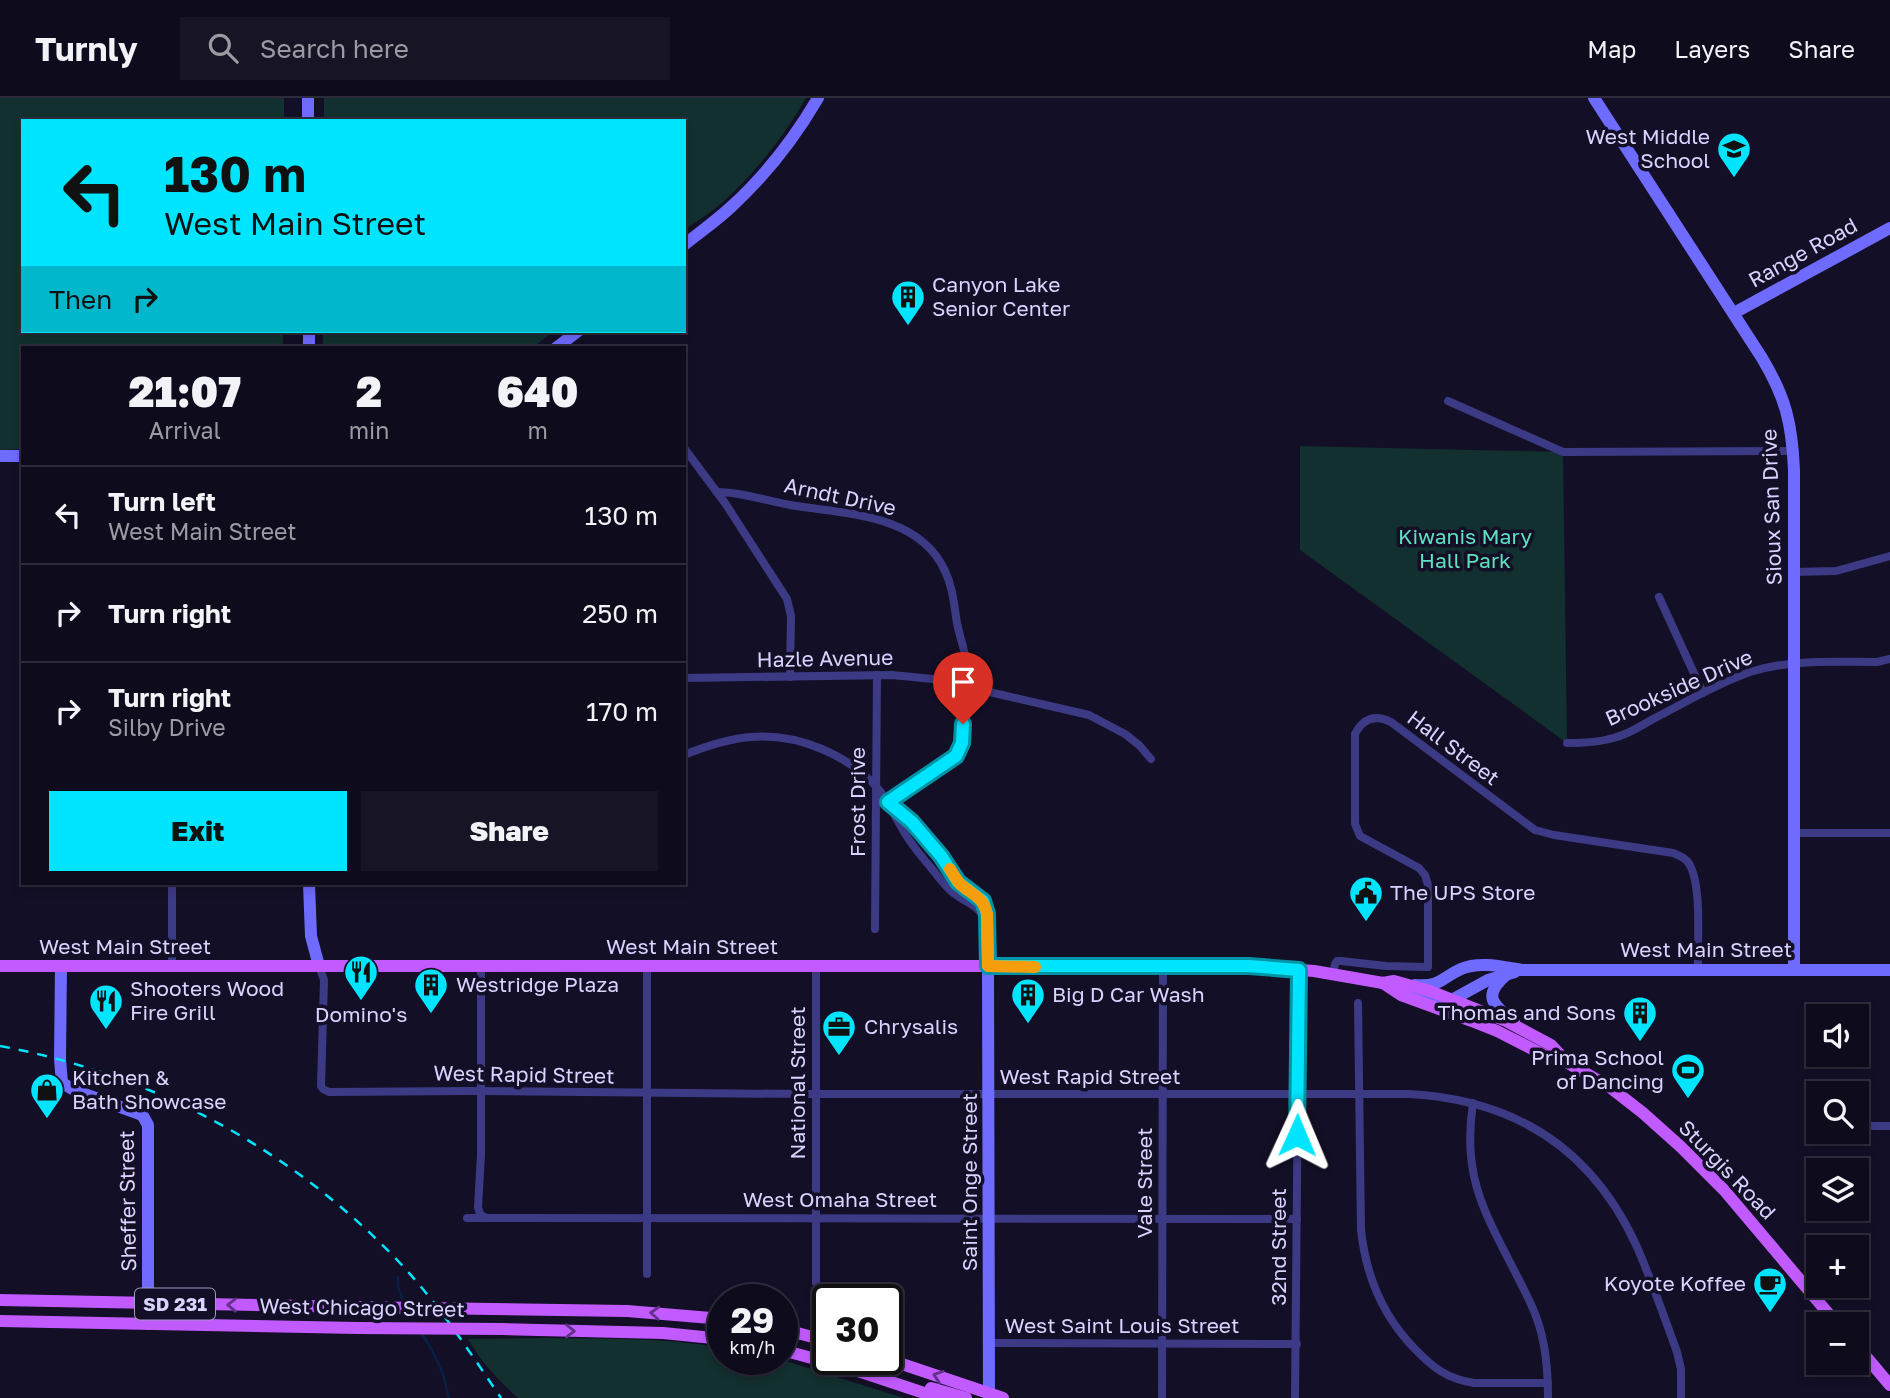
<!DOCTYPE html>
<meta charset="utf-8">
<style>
body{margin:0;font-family:"Golos Text",sans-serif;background:#171425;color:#f1f3f6;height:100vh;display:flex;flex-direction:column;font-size:26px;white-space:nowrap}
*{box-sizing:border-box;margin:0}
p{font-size:23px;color:#9b9ba3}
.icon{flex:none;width:38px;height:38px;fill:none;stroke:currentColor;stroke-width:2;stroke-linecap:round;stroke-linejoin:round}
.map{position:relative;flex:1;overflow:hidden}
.side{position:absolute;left:21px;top:248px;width:665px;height:539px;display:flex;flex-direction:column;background:#0e0b1c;border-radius:0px;box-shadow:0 4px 10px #0003,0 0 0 2px #2e2b3b}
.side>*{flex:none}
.guide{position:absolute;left:21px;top:21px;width:665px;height:214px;border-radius:0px;box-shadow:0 4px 10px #0003,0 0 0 2px #2e2b3b;background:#00e5ff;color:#111;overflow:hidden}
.controls{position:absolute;left:1806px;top:906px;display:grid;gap:14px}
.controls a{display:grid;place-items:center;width:63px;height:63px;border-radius:0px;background:#0e0b1c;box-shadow:0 4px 10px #0003,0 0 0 2px #2e2b3b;font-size:35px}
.speed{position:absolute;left:707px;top:1186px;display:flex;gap:14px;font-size:35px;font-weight:700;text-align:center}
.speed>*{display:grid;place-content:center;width:91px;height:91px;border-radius:50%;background:#0e0b1c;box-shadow:0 4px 10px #0003,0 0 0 2px #2e2b3b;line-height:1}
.speed small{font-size:18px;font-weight:400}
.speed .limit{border:4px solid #111;border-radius:10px;background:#fff;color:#111}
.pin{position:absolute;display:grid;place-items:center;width:60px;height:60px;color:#fff;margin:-72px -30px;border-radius:50% 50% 50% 0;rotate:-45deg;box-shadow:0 0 7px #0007}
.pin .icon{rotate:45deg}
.me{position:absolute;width:77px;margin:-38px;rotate:1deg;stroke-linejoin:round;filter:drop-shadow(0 0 5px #0008)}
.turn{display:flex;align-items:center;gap:24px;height:147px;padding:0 28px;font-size:32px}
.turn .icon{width:91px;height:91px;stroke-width:2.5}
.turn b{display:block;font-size:49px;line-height:60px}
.then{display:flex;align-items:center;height:66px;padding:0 28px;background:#0003;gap:14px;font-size:26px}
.eta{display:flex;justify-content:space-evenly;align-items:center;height:119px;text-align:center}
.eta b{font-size:42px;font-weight:800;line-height:49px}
.primary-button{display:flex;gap:14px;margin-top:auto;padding:14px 28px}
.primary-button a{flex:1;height:80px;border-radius:0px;background:#00e5ff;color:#111;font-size:28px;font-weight:800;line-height:80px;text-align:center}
.primary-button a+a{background:#171425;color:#f1f3f6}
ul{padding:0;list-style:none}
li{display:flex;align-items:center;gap:21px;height:98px;padding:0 28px;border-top:2px solid #2e2b3b}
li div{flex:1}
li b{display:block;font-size:26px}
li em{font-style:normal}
header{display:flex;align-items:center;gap:42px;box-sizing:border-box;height:98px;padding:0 35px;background:#0e0b1c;border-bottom:2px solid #2e2b3b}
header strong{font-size:33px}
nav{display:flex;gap:38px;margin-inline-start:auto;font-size:24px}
.search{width:490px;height:63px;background:#171425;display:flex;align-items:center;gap:18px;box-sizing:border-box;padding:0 24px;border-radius:0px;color:#9b9ba3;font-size:26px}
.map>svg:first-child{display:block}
.green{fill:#12302f}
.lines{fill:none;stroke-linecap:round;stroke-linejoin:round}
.stream{stroke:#0a1f44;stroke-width:2.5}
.street{stroke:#3d3a85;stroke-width:8}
.secondary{stroke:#6f6bff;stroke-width:12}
.primary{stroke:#c25bff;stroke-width:12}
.rail{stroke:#00e5ff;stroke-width:2.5;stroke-dasharray:10 9;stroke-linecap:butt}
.primary-bridge{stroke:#c25bff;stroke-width:12}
.oneway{stroke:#623188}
.route-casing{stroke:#0095a6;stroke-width:18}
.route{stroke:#00e5ff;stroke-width:12}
.slow{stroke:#f59e0b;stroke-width:12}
.labels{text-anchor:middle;stroke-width:7;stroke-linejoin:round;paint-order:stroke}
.shield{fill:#130f26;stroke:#9e99be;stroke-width:2}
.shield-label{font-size:19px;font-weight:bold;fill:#d9d4ff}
.poi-label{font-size:21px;fill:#d9d4ff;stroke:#130f26;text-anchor:start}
.street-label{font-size:21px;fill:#d9d4ff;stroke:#130f26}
.park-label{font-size:21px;fill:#5fe0c0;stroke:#130f26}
</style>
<header>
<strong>Turnly</strong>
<div class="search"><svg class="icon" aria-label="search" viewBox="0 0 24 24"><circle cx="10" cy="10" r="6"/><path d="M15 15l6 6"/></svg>Search here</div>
<nav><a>Map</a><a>Layers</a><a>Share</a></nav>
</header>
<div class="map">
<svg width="1890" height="1300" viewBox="0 0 1890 1300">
<rect width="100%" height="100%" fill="#130f26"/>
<g class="green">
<path d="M 0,0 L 284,0 L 284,23 L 23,23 L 23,233 L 283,233 L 283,250 L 23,250 L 23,351 L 0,352 Z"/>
<path d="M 324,0 L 806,0 C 784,38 757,73 724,103 C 712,114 697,123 684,132 L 684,23 L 324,23 Z"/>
<path d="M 323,233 L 554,233 L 532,250 L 323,250 Z"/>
<path d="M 1300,348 L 1563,354 L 1567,645 L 1300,452 Z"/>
<path d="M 545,1240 C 604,1241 664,1239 723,1250 L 723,1262 L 782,1262 L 904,1300 L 518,1300 C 498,1282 481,1264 468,1241 Z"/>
</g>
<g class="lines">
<g class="stream">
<path d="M 398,1179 L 398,1189 L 405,1206"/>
<path d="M 422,1236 L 432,1252 L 443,1276 L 449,1300"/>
</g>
<g class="street">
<path d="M 1448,303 L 1563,354 L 1793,353"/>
<path d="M 684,350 L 725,405 L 787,501 L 791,518 L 790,579"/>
<path d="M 717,394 C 744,394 769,404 796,408 C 848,416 920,417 945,473 C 953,490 954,507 957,525 C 960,541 968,561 968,577 C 968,583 966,588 965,593 C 959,617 970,645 950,663 L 888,704"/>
<path d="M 1793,474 L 1836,473 L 1890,458"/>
<path d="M 1659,499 L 1703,595"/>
<path d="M 684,580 L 892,577 L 933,581 L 1089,617 L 1125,636 L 1139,647 L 1151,661"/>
<path d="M 1567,645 C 1581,645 1595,645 1609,641 C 1625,638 1639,629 1653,621 C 1684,605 1716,586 1750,574 C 1791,561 1835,564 1877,564 L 1890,561"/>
<path d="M 684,657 C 706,648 728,641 751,639 C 798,635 850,657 880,693 C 888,703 892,714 899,725 C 906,739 916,752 927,765 C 935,774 942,785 951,793 C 967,807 981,805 987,829"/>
<path d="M 888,704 L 912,724 L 941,758 L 958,784 L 983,803 L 987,815 L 988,868"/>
<path d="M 1794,735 L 1890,735"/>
<path d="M 875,831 L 877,577"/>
<path d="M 172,868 L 172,786"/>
<path d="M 319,868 L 324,882 L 321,988 L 323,991 L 329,994 L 468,993 L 806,996 L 1410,996 C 1516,1002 1593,1052 1637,1149 C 1652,1183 1664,1219 1677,1254 L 1681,1271 L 1681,1300"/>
<path d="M 481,869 L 481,1057 L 478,1109 L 480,1116 L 486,1120"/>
<path d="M 1333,876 L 1335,866 L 1337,863 L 1341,863 L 1386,868 L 1428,869 L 1428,787 L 1425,777 L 1419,770 L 1360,738 L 1355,726 L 1355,636 C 1363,620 1375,616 1391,624 L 1535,732 L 1554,737 L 1673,755 C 1678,757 1684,759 1687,763 C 1703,781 1697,846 1698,871"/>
<path d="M 1358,905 L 1361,1132 C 1366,1178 1382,1217 1414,1250 C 1432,1269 1447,1281 1474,1285 L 1548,1285"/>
<path d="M 1473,1005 C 1462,1076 1483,1112 1514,1172 C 1522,1188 1531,1204 1537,1221 C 1546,1246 1548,1273 1548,1300"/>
<path d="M 1857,1028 L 1890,1028"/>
<path d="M 467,1120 L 1297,1121"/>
<path d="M 647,1176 L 647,869"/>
<path d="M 816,1185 L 816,869"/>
<path d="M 989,1245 L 1297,1246"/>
<path d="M 1162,1300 L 1163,869"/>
<path d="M 1295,1300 L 1299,871"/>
</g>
<g class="secondary">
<path d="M 308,0 L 308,23"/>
<path d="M 1594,0 L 1762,260 C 1786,300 1792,326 1794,372 L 1794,872"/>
<path d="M 684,147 C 700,134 716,123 731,109 C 765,78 794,41 818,0"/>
<path d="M 1734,215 L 1890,130"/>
<path d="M 309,233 L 309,250"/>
<path d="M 556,250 L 578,233"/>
<path d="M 0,358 L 23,358"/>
<path d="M 309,786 L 311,838 L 319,868"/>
<path d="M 61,868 L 60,961 L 62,985 L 76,993 L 137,1015 L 143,1018 L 148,1027 L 148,1226"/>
<path d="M 988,868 L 989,1300"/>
<path d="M 1506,877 C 1481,899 1494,907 1514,924"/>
<path d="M 1415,887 C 1441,889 1441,880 1461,871 C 1480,863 1503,869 1522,872 L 1890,872"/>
<path d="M 1408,895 L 1442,904 L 1448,904 L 1488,882 L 1515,874"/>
</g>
<g class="primary">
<path d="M 0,868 L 1249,868 L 1314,873 L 1383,885 L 1394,883 L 1430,893 L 1506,923 L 1551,947 L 1568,965 L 1611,990 L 1643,1015 L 1681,1049 L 1724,1092 L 1838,1227"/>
<path d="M 1383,885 L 1401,897 L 1472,923 L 1497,933 L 1546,958 L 1565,964"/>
<path d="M 0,1202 L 350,1209"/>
<path d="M 493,1211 L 627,1213 L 723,1221"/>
<path d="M 0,1223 L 358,1230"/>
<path d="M 502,1231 L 663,1235 L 723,1241"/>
<path d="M 782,1231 L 828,1243"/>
<path d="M 1857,1248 L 1890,1287"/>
<path d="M 782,1252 L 849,1270 L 939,1300"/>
<path d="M 887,1261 L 1003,1300"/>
<path d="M 931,1290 L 966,1300"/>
</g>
<path class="rail" d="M 0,948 C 152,976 292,1051 399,1164 C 438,1205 469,1253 501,1300"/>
<g class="primary-bridge">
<path d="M 350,1209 L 493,1211"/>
<path d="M 358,1230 L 502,1231"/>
</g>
</g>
<defs><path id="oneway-chevron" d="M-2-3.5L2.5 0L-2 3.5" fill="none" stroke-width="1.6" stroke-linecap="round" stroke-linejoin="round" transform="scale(1.75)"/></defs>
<g class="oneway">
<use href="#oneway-chevron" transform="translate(232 1207) rotate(-179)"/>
<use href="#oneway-chevron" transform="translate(655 1215) rotate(-177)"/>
<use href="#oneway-chevron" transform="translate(570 1233) rotate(1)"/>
<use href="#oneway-chevron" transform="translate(938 1278) rotate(-162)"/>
</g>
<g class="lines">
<g class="route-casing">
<path id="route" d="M 963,626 L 962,645 L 956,658 L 888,704 L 912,724 L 941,758 L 958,784 L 983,803 L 987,816 L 988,868 L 1249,868 L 1299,872 L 1297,1037"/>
</g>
<use href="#route" class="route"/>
<path class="slow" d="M 950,771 C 953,776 956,781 960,786 C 972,797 983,798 987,816 L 988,868 L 1035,869"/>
</g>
<defs>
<g id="school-pin" transform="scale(1.75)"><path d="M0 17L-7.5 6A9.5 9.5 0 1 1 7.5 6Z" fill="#00e5ff" stroke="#130f26"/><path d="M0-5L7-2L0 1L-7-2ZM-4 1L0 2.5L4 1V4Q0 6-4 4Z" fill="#111"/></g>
<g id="building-pin" transform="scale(1.75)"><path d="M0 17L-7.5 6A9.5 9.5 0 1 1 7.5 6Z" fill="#00e5ff" stroke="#130f26"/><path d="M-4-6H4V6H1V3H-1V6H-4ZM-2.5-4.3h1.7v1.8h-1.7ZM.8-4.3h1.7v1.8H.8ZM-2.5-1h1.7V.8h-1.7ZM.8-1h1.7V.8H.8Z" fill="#111"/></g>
<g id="civic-pin" transform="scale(1.75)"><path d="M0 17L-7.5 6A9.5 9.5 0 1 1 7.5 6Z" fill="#00e5ff" stroke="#130f26"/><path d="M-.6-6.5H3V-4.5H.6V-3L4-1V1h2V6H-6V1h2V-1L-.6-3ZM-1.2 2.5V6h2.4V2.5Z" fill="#111"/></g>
<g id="restaurant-pin" transform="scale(1.75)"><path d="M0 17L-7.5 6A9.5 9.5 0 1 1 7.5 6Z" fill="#00e5ff" stroke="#130f26"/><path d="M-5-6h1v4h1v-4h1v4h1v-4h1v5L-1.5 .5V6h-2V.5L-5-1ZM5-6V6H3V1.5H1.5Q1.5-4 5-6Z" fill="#111"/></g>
<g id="office-pin" transform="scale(1.75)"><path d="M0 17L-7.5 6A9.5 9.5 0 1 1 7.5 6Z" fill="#00e5ff" stroke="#130f26"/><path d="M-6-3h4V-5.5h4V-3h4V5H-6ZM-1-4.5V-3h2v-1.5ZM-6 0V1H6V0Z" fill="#111"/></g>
<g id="stadium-pin" transform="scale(1.75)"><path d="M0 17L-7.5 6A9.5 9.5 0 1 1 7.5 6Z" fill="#00e5ff" stroke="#130f26"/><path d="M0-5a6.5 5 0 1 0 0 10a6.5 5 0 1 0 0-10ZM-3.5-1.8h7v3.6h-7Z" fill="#111"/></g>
<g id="shop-pin" transform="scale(1.75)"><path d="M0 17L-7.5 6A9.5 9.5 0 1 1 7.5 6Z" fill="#00e5ff" stroke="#130f26"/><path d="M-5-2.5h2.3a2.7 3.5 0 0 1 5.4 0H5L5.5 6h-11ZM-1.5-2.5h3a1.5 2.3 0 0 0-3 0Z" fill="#111"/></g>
<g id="cafe-pin" transform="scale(1.75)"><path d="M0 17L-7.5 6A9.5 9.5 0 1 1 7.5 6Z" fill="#00e5ff" stroke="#130f26"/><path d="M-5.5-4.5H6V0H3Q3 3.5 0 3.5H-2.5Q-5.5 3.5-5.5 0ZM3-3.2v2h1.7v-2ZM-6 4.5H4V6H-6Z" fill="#111"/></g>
</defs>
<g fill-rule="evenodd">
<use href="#school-pin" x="1734" y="51"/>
<use href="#building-pin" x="908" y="199"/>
<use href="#civic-pin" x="1366" y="795"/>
<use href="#restaurant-pin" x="361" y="874"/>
<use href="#building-pin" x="431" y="887"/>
<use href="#building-pin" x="1028" y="897"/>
<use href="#restaurant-pin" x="106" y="903"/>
<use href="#building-pin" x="1640" y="915"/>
<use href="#office-pin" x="839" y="929"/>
<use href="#stadium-pin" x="1688" y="972"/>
<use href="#shop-pin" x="47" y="992"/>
<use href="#cafe-pin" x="1770" y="1186"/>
</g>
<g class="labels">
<rect class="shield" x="135" y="1190.5" width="80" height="31" rx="5"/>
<g class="shield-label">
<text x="175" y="1213">SD 231</text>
</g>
<g class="poi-label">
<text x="1710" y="46" text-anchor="end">West Middle<tspan x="1710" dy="24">School</tspan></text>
<text x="932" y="194">Canyon Lake<tspan x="932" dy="24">Senior Center</tspan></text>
<text x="1390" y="802">The UPS Store</text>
<text x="456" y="894">Westridge Plaza</text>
<text x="130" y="898">Shooters Wood<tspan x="130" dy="24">Fire Grill</tspan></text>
<text x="1052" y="904">Big D Car Wash</text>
<text x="1616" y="922" text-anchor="end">Thomas and Sons</text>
<text x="361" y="924" text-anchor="middle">Domino's</text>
<text x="864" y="936">Chrysalis</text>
<text x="1664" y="967" text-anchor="end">Prima School<tspan x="1664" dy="24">of Dancing</tspan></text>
<text x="72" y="987">Kitchen &amp;<tspan x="72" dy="24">Bath Showcase</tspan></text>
<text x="1746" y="1193" text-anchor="end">Koyote Koffee</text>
</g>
<g class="street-label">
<text transform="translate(1803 155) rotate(-29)" y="7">Range Road</text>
<text transform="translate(840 399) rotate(12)" y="7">Arndt Drive</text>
<text transform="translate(1772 409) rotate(-92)" y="7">Sioux San Drive</text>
<text transform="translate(825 561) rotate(-1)" y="7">Hazle Avenue</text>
<text transform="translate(1679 590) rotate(-24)" y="7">Brookside Drive</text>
<text transform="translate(1453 650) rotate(37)" y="7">Hall Street</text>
<text transform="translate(858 704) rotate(-90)" y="7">Frost Drive</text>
<text x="125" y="856">West Main Street</text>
<text x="692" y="856">West Main Street</text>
<text x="1706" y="859">West Main Street</text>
<text transform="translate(524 977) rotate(1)" y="7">West Rapid Street</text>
<text x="1090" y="986">West Rapid Street</text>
<text transform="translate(798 985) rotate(-90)" y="7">National Street</text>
<text transform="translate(1727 1072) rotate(46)" y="7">Sturgis Road</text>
<text transform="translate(970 1084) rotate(-90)" y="7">Saint Onge Street</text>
<text transform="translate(1145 1085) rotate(-90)" y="7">Vale Street</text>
<text x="840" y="1109">West Omaha Street</text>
<text transform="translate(128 1103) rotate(-91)" y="7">Sheffer Street</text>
<text transform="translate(1279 1149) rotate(-90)" y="7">32nd Street</text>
<text transform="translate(362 1210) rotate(1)" y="7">West Chicago Street</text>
<text x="1122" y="1235">West Saint Louis Street</text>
</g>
<g class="park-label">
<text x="1465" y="446">Kiwanis Mary<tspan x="1465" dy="24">Hall Park</tspan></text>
</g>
</g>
</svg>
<div class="controls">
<a><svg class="icon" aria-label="sound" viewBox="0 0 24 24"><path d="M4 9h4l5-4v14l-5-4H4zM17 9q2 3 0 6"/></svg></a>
<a><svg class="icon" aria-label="search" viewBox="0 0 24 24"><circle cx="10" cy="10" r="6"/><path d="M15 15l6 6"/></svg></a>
<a><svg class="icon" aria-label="layers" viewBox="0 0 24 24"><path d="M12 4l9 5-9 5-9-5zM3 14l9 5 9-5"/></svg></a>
<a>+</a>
<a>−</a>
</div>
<div class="speed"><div>29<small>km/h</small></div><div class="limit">30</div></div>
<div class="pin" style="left:963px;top:626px;background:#d93025"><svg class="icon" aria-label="arrive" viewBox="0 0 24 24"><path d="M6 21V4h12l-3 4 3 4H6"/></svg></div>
<svg class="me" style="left:1297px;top:1037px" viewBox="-20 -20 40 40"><path d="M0-17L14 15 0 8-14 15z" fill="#00e5ff" stroke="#fff" stroke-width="4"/></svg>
<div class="guide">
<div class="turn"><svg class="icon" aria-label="left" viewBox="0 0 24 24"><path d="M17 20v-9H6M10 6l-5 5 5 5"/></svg><div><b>130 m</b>West Main Street</div></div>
<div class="then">Then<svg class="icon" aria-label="right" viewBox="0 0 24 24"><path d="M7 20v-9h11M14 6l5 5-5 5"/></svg></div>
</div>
<section class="side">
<div class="eta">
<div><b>21:07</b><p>Arrival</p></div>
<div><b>2</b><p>min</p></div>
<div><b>640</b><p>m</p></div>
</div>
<ul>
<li><svg class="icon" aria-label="left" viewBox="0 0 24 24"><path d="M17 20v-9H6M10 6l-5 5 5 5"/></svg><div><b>Turn left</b><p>West Main Street</p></div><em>130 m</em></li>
<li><svg class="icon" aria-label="right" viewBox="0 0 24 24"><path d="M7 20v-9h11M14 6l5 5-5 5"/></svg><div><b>Turn right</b></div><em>250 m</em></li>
<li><svg class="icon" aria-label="right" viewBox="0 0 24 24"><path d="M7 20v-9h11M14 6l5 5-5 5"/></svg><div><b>Turn right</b><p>Silby Drive</p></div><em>170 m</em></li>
</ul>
<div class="primary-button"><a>Exit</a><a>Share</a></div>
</section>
</div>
